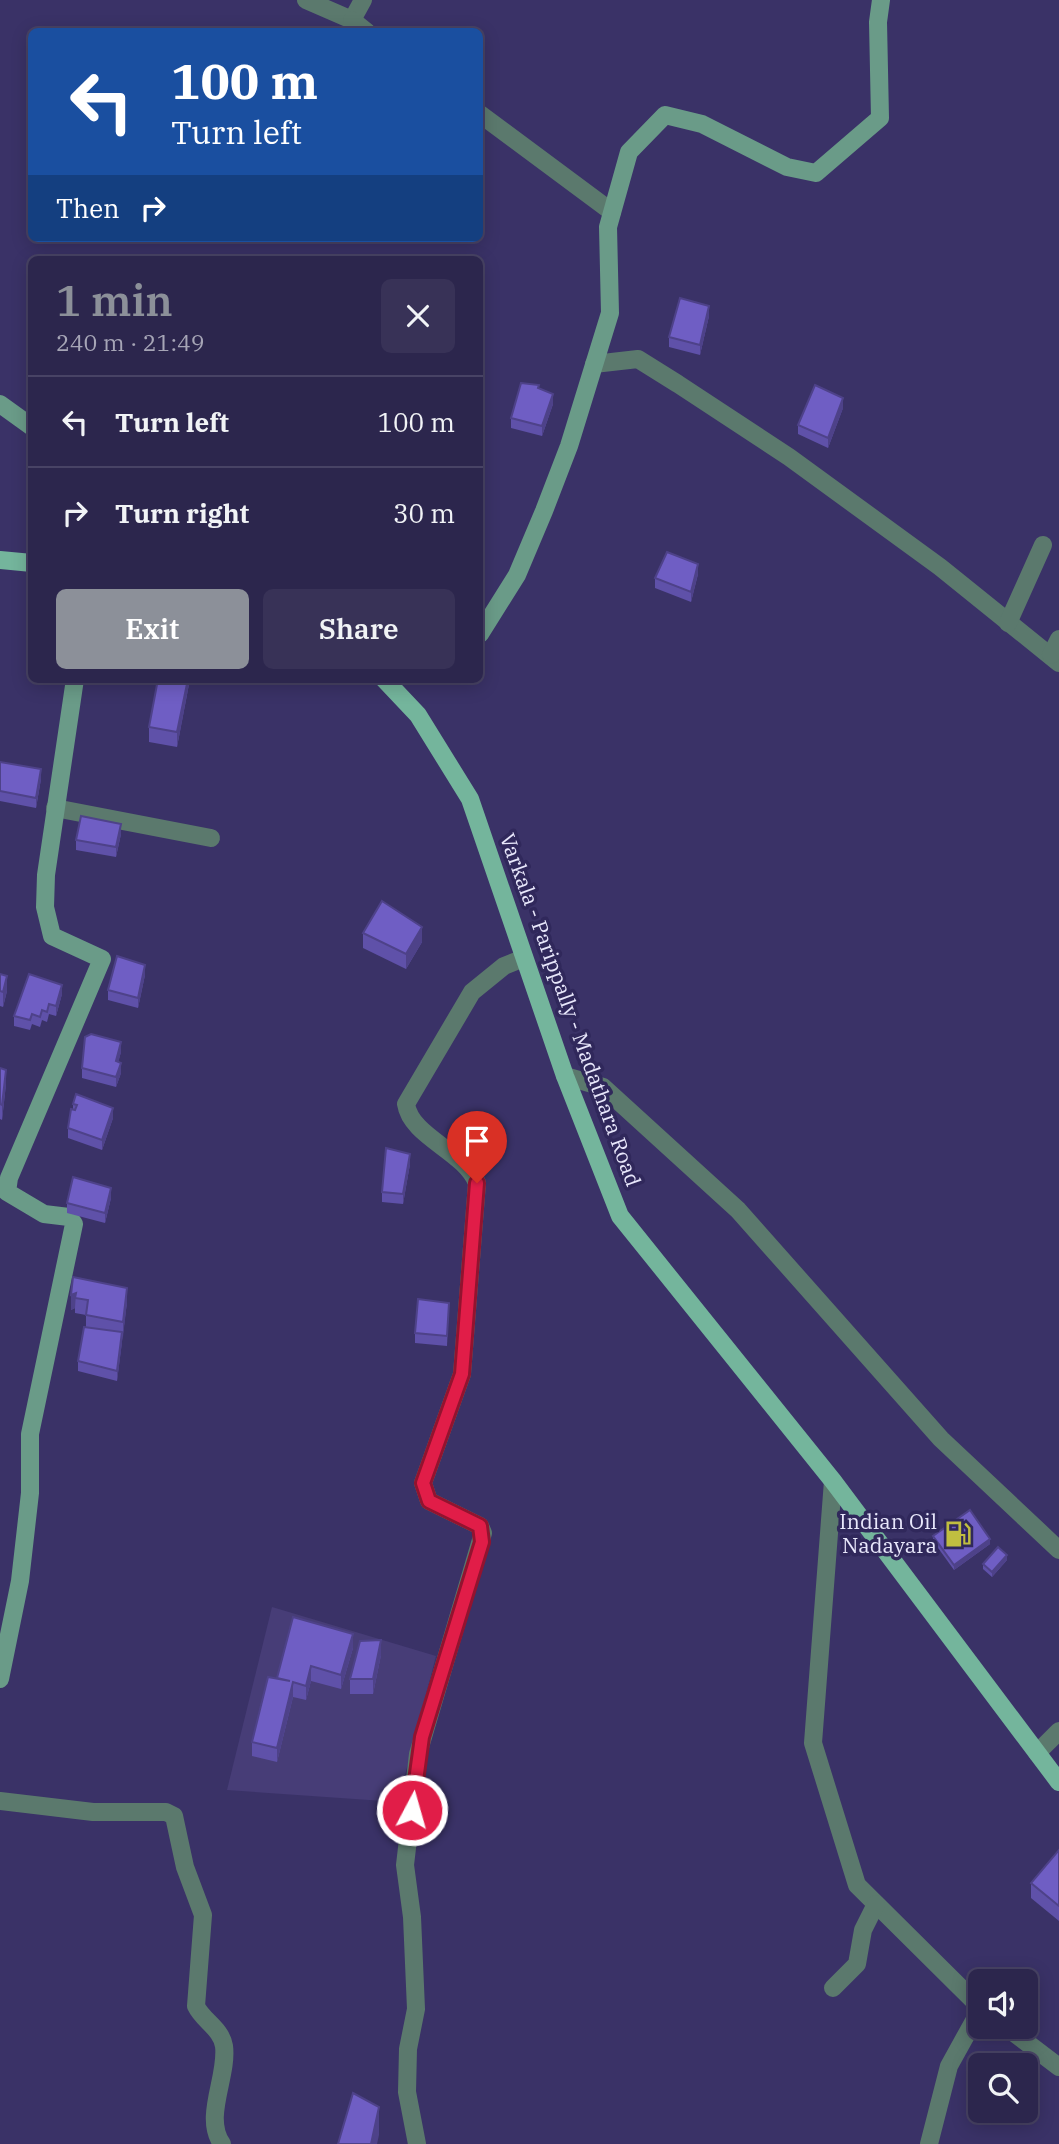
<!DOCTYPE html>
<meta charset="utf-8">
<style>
body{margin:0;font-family:"IBM Plex Serif",serif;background:#383257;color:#f1f3f6;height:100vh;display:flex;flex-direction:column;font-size:26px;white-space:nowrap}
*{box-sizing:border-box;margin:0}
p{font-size:23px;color:#a6a5b6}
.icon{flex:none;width:38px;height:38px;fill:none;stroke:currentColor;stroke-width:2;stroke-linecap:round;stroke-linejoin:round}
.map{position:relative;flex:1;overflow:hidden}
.sheet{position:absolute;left:28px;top:256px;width:455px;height:427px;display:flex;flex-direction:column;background:#2c264d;border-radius:10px;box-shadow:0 4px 18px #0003,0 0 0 2px #484365}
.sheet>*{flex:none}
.top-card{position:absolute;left:28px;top:28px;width:455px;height:214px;border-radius:10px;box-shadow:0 4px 18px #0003,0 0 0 2px #484365;background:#1a4fa0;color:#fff;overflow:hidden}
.buttons{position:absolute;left:968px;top:1969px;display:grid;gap:14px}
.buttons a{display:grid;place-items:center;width:70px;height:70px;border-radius:10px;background:#2c264d;box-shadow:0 4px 18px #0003,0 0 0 2px #484365;font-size:35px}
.pin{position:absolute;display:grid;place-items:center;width:60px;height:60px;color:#fff;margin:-72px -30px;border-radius:50% 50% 50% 0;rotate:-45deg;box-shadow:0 0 7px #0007}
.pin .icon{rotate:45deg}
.me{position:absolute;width:77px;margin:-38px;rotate:6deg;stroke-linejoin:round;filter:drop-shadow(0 0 5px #0008)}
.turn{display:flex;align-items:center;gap:24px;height:147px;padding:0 28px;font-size:32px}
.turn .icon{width:91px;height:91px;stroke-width:2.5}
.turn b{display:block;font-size:49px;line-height:60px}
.then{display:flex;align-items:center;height:66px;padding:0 28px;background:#0003;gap:14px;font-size:26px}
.round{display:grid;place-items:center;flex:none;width:74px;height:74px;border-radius:10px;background:#383257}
.head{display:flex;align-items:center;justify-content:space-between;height:119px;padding:0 28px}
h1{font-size:42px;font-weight:600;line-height:52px;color:#8c9099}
.action{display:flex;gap:14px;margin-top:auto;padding:14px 28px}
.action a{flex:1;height:80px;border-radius:10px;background:#8c9099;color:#fff;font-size:28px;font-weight:600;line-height:80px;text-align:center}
.action a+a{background:#383257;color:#f1f3f6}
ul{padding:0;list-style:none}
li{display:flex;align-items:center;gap:21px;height:91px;padding:0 28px;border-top:2px solid #484365}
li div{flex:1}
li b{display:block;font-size:26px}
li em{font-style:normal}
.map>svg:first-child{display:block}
.built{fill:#473d77}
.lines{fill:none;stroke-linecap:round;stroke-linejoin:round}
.minor{stroke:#5b796d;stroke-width:18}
.secondary{stroke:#6a9b88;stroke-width:18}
.primary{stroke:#74b59c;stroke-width:18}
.wall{fill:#5f51a9}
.shaded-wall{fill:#4e4289}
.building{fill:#6f5ec4;stroke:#4e4289;stroke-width:2}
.route-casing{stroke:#92132f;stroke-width:18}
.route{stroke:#e11d48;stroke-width:12}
.labels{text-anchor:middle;stroke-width:7;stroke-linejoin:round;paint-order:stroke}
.street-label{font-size:21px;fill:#e8e7fb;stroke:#30285b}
.poi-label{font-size:21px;fill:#e8e7fb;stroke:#30285b;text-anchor:end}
</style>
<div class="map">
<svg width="1059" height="2144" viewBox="0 0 1059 2144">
<rect width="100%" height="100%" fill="#3a3267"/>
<path class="built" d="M 272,1607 L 436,1656 L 398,1802 L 227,1790 Z"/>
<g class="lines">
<g class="minor">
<path d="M 306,0 L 352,20 L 363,0"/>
<path d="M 352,20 L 367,32"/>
<path d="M 480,114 L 612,212"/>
<path d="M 594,364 L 638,359 L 678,384 L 789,457 L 940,567 L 1059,663"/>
<path d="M 1008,623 L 1043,545"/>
<path d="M 1051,655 L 1059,639"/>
<path d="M 55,808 L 211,838"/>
<path d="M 565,1076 L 603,1087 L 738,1210 L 941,1439 L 1059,1550"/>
<path d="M 833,1481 L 813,1743 L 857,1885 L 980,2007"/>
<path d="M 1037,1753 L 1059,1731"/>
<path d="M 0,1801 L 93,1812 L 166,1812 L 174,1816 L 185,1867 L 203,1915 L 196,2006 C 203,2021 221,2028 224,2046 C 228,2077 203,2117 222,2144"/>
<path d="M 833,1988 L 857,1964 L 863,1930 L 876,1904"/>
<path d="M 1005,2026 L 1059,2067"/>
<path d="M 417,2144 L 407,2092 L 408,2049 L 416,2009 L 412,1917 L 405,1865 L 418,1754 L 483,1533 L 480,1526 L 429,1501 L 423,1483 L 462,1374 L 477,1183 C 464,1151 411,1137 406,1104 L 472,992 L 504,966 L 524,958"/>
<path d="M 929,2144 L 949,2066 L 980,2010"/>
</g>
<g class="secondary">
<path d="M 0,404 L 32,427"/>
<path d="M 480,634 L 517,575 L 544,511 L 569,446 L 610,313 L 608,227 L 629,152 L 665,115 L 702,124 L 787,167 L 816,173 L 880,118 L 878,22 L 881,0"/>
<path d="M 0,1679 L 20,1581 L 30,1493 L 30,1434 L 74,1224 L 69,1217 L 44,1214 L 7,1192 L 9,1178 L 102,959 L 52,936 L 45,907 L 46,875 L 75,679"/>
</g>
<g class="primary">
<path d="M 0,560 L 32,563"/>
<path d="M 384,679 L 418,715 L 470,799 L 565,1076 L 620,1216 L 833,1481 L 1059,1782"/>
</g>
</g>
<g class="wall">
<path d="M 709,316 L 700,355 L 669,347 L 669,337 Z"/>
<path d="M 539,389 L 553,404 L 542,436 L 511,428 L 511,418 Z"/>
<path d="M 843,408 L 828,448 L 798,434 L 798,425 Z"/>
<path d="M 698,574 L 691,602 L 655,588 L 655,578 Z"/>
<path d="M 190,679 L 177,747 L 149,742 L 149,727 Z"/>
<path d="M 0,762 L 41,779 L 36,808 L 0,801 Z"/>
<path d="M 121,834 L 116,857 L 76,850 L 76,840 Z"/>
<path d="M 363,933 L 422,942 L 406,969 L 363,948 Z"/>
<path d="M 0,974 L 7,991 L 3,1007 L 0,1006 Z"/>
<path d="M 145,975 L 138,1008 L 108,1000 L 108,990 Z"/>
<path d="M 62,994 L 56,1016 L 49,1014 L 47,1022 L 42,1020 L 40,1027 L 32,1024 L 30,1030 L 14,1026 L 14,1016 Z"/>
<path d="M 121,1052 L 118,1062 L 121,1073 L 116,1087 L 82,1078 L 82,1068 Z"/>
<path d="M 0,1068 L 6,1084 L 2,1120 L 0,1119 Z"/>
<path d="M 73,1104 L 113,1118 L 102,1150 L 68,1138 L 68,1128 L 73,1109 Z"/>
<path d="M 410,1164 L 403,1204 L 382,1202 L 382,1192 Z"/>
<path d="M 111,1198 L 105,1223 L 67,1213 L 67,1203 Z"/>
<path d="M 71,1295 L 127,1302 L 117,1381 L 78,1371 L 78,1361 L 86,1327 L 86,1315 L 75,1313 L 75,1308 L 71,1310 Z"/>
<path d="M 449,1303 L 447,1346 L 415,1343 L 415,1333 Z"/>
<path d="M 933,1536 L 990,1544 L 954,1570 L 933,1541 Z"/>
<path d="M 1007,1560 L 992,1577 L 983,1569 L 983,1564 Z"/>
<path d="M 293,1617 L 353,1648 L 341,1689 L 311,1681 L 306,1700 L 293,1697 L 277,1762 L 252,1756 L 252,1742 L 277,1679 Z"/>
<path d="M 381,1655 L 373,1694 L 350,1694 L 350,1679 Z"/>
<path d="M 1059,1850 L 1059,1921 L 1031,1898 L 1031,1883 Z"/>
</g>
<g class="shaded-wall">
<path d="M 709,306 L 709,316 L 700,355 L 700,345 Z"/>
<path d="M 553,394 L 553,404 L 542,436 L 542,426 Z"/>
<path d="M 843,398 L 843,408 L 828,448 L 828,438 Z"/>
<path d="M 698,564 L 698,574 L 691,602 L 691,592 Z"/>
<path d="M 188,679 L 190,679 L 177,747 L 177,732 Z"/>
<path d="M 41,769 L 41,779 L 36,808 L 36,798 Z"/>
<path d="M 121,824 L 121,834 L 116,857 L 116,847 Z"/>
<path d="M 422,927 L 422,942 L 406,969 L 406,954 Z"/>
<path d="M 145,965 L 145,975 L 138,1008 L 138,998 Z"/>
<path d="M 7,976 L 7,991 L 3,1007 L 3,992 Z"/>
<path d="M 62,985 L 62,994 L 56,1016 L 56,1006 Z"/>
<path d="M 121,1042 L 121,1052 L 116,1071 L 116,1061 Z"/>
<path d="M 121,1063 L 121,1073 L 116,1087 L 116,1077 Z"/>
<path d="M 6,1070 L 6,1084 L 2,1120 L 2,1105 Z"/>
<path d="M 113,1108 L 113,1118 L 102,1150 L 102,1140 Z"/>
<path d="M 410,1154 L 410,1164 L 403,1204 L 403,1194 Z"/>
<path d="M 111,1188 L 111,1198 L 105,1223 L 105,1213 Z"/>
<path d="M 127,1288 L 127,1302 L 123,1337 L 123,1322 Z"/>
<path d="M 76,1293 L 75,1308 L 71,1310 L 71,1295 Z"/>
<path d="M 122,1332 L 122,1342 L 117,1381 L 117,1371 Z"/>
<path d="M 990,1539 L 990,1544 L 954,1570 L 954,1565 Z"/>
<path d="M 1007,1555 L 1007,1560 L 992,1577 L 992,1572 Z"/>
<path d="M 353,1634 L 353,1648 L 341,1689 L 341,1675 Z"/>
<path d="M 381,1640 L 381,1655 L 373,1694 L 373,1679 Z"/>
<path d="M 311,1666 L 311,1681 L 306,1700 L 306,1686 Z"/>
<path d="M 293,1682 L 293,1697 L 277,1762 L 277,1748 Z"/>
<path d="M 379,2107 L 379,2135 L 377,2144 L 371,2144 Z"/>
</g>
<g class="building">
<path d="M 680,298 L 709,306 L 700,345 L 669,337 Z"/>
<path d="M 521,383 L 539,385 L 538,388 L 553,394 L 542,426 L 511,418 Z"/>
<path d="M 815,385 L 843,398 L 828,438 L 798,425 Z"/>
<path d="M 667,552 L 698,564 L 691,592 L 655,578 Z"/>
<path d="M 158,679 L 188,679 L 177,732 L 149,727 Z"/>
<path d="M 0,762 L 41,769 L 36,798 L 0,791 Z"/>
<path d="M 81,816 L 121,824 L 116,847 L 76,840 Z"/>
<path d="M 382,901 L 422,927 L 406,954 L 363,933 Z"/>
<path d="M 117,956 L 145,965 L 138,998 L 108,990 Z"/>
<path d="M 0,974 L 7,976 L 3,992 L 0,991 Z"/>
<path d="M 29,974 L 62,985 L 56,1006 L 49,1004 L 47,1012 L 42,1010 L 40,1017 L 32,1014 L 30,1020 L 14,1016 Z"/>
<path d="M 91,1034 L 121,1042 L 116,1061 L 121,1063 L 116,1077 L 82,1068 L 85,1037 Z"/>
<path d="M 0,1068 L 6,1070 L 2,1105 L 0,1104 Z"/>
<path d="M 76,1094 L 113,1108 L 102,1140 L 68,1128 L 71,1109 L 75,1110 L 77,1105 L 73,1104 Z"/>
<path d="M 386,1148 L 410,1154 L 403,1194 L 382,1192 Z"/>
<path d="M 73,1177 L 111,1188 L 105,1213 L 67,1203 Z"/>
<path d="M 73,1277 L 127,1288 L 123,1322 L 86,1315 L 88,1300 L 75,1298 L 76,1293 L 71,1295 Z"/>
<path d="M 418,1299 L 449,1303 L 447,1336 L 415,1333 Z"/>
<path d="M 84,1327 L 122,1332 L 117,1371 L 78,1361 Z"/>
<path d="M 970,1510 L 990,1539 L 954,1565 L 933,1536 Z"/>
<path d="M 998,1547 L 1007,1555 L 992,1572 L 983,1564 Z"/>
<path d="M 293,1617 L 353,1634 L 341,1675 L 311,1666 L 306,1686 L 293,1682 L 277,1748 L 252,1742 L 268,1677 L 290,1681 L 277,1678 Z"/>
<path d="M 381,1640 L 373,1679 L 350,1679 L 360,1641 Z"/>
<path d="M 1059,1850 L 1059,1906 L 1031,1883 Z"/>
<path d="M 353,2093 L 379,2107 L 371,2144 L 338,2144 Z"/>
</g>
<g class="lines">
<g class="route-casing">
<path id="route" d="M 412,1810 L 422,1737 L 482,1542 L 480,1526 L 429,1501 L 423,1483 L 462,1374 L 477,1183"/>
</g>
<use href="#route" class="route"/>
</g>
<defs>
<g id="fuel-bare" transform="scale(2.1)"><path d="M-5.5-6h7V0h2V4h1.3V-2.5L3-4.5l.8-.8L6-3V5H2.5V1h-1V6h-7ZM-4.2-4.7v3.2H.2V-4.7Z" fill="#c0be40" stroke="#30285b" stroke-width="2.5" paint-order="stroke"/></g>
</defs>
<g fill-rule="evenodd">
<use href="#fuel-bare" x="958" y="1534"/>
</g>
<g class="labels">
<g class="street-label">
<text transform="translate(570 1010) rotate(70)" y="7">Varkala - Parippally - Madathara Road</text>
</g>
<g class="poi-label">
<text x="937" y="1529">Indian Oil<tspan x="937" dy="24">Nadayara</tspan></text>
</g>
</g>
</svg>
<div class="buttons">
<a><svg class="icon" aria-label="sound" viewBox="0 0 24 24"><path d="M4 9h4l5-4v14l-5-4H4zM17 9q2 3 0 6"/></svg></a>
<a><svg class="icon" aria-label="search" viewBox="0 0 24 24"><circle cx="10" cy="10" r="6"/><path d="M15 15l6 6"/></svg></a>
</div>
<div class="pin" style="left:477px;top:1183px;background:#d93025"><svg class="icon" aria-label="arrive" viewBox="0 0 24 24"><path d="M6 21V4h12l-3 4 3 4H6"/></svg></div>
<svg class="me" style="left:412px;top:1810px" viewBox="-20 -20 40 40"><circle r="17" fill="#e11d48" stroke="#fff" stroke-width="3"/><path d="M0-11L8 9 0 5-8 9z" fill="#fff"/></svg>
<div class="top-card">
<div class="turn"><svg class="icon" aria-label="left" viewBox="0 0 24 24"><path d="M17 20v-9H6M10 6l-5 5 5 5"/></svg><div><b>100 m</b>Turn left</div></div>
<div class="then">Then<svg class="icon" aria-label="right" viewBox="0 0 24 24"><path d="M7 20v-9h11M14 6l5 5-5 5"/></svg></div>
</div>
<section class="sheet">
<div class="head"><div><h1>1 min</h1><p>240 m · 21:49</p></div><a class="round"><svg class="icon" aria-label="close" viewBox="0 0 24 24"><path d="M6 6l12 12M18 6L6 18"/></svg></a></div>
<ul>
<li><svg class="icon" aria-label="left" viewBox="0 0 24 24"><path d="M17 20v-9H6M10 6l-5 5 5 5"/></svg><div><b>Turn left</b></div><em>100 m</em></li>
<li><svg class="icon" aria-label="right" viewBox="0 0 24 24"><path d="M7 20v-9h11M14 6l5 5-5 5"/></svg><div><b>Turn right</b></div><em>30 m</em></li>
</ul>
<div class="action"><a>Exit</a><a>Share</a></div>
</section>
</div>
